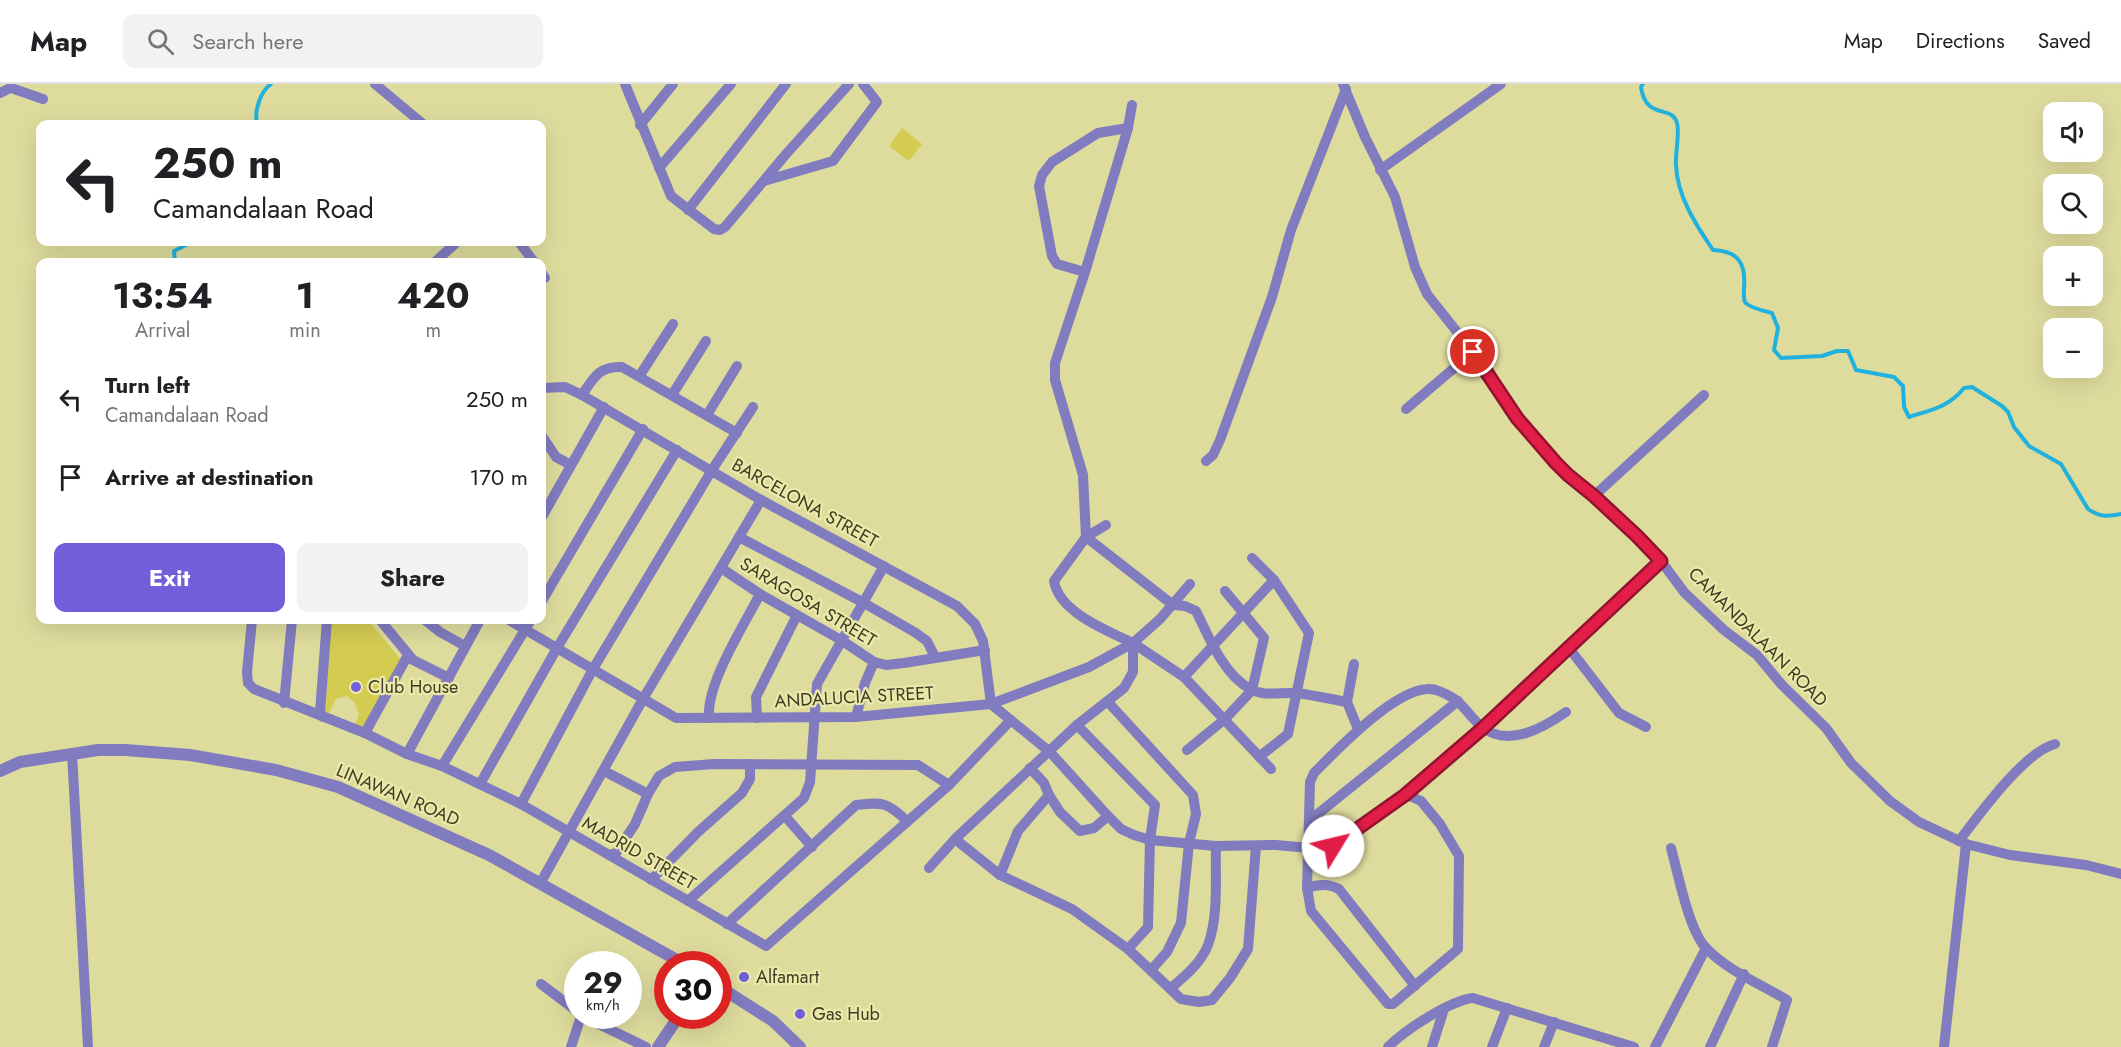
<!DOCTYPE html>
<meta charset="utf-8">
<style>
body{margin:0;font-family:Jost,sans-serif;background:#f2f2f2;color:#202124;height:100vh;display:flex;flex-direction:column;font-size:22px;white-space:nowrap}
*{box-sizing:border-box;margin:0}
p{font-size:20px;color:#757577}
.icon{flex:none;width:33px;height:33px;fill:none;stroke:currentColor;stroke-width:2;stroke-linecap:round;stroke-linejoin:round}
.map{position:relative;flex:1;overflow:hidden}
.details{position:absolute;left:36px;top:174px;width:510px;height:366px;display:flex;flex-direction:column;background:#fff;border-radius:12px;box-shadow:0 6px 24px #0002}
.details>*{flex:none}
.hud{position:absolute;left:36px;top:36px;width:510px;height:126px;border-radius:12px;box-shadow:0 6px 24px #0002;background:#fff;color:#202124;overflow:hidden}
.fabs{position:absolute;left:2043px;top:18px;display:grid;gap:12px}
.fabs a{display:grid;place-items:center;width:60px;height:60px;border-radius:12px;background:#fff;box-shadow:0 6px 24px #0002;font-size:30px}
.speed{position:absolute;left:564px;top:867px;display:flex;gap:12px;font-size:30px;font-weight:700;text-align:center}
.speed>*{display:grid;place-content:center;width:78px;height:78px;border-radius:50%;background:#fff;box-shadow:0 6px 24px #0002;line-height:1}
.speed small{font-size:15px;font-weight:400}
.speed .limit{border:9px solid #d22;background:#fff;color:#111}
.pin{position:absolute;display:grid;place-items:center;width:51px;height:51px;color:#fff;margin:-26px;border:3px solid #fff;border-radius:50%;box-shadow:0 2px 6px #0007}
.me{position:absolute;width:66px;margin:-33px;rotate:54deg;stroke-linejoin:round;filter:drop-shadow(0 0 4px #0008)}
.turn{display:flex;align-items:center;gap:21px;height:126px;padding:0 18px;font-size:27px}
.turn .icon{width:78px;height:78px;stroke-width:2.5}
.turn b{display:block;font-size:42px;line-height:51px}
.eta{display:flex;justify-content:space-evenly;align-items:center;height:102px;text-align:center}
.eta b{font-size:36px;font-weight:700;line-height:42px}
.action{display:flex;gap:12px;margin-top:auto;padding:12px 18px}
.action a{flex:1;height:69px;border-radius:12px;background:#715fd9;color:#fff;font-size:24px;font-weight:700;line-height:69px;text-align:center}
.action a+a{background:#f2f2f2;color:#202124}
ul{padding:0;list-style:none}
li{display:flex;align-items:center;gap:18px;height:78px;padding:0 18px}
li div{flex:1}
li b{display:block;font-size:22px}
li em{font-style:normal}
header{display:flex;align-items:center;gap:36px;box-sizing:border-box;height:84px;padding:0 30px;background:#fff;border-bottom:2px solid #e0e0e0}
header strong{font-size:28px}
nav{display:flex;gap:33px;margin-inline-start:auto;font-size:21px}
.search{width:420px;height:54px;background:#f2f2f2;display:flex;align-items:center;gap:15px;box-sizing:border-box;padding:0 21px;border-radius:12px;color:#757577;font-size:22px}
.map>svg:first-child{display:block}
.green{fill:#d4cc51}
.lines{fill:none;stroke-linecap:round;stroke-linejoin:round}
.stream{stroke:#21b1de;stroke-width:4}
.minor{stroke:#807cbf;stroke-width:10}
.tertiary{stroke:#807cbf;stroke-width:12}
.route-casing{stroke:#92132f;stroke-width:15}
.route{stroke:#e11d48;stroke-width:10}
.poi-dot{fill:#715fd9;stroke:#ebe9aa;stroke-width:2}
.labels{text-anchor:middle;stroke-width:4.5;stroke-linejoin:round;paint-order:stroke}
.street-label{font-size:18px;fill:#3f3e24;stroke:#ebe9aa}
.poi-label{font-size:18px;fill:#3f3e24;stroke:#ebe9aa;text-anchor:start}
</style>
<header>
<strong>Map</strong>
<div class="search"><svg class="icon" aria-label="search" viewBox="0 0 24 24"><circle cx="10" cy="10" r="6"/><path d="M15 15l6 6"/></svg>Search here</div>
<nav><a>Map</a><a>Directions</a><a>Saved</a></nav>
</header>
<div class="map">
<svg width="2121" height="963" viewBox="0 0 2121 963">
<rect width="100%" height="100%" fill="#dedc9d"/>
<g class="green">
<path d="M 902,44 L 922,60 L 909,77 L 889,62 Z"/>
<path d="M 330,536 L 368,536 L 401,576 L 361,652 L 352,649 L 359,630 L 354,618 L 347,612 L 336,615 L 328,631 L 322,637 Z"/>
</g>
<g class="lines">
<g class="stream">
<path d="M 1643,0 L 1641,3 C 1646,37 1672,20 1677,39 C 1680,49 1675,69 1676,81 C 1677,112 1696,141 1713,166 C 1739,167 1746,180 1744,204 C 1744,208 1743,214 1745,218 C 1749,224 1765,227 1772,229 L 1778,244 L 1774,266 L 1781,274 L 1822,272 L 1837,267 L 1848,267 L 1856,286 L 1894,293 L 1903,302 L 1904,323 L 1909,333 C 1931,326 1949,323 1964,304 L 1972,303 L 2002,322 L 2008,328 L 2014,343 L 2029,362 L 2061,380 L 2088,425 C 2099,433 2108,433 2121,430"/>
<path d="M 257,40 C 254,27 260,8 271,0"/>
<path d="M 175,178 L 174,167 L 192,158"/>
</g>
<g class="minor">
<path d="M 375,0 L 423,40"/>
<path d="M 625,0 L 671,112 L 714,145 L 720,146 L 725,143 L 787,69 L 849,0"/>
<path d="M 1343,0 L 1365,53 L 1395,113 L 1415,183 L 1427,210 L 1473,268 L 1517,334 L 1568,391 L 1594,412 L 1661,477 L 1684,508 L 1724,546 L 1757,571 L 1782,601 L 1826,644 L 1851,679 L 1890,717 L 1919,738 L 1966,760 L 2010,771 L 2086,781 L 2121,790"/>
<path d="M 0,9 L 10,4 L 14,5 L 43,15"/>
<path d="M 1132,21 L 1128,44 L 1085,188 L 1055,279 L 1055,296 L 1083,391 L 1086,453 L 1173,521 L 1185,522 L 1196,527 C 1209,553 1223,590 1250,605 C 1264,613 1281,608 1296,609 C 1313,611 1330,615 1347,618 L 1358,645"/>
<path d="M 640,41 L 673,0"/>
<path d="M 659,84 L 731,0"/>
<path d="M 1380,86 L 1501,0"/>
<path d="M 764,97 L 833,77 L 877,18 L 863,0"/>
<path d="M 688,126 L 786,0"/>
<path d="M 519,158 L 534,178"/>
<path d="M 435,178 L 457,158"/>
<path d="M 1085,188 L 1057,180 L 1052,172 L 1039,102 L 1042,91 L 1052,78 L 1098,49 L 1128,44"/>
<path d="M 542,189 L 545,194"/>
<path d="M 640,291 L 673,240"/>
<path d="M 542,304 L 565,303 L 582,311 L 761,416 L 957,522 L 975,540 L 983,557 L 991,620 L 1050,668 L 1108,732 L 1121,745 L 1134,751 L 1150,756 L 1216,762 L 1276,761 L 1309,764 L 1333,762 L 1405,710 L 1483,644 L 1661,477"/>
<path d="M 582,311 C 594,293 599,282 622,283 L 737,349"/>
<path d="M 672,311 L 706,257"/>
<path d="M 1406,325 L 1473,268"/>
<path d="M 707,331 L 737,282"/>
<path d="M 542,352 L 556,373 L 571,381"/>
<path d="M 1206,377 L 1213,371 L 1220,356 L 1272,213 L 1291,146 L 1346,5"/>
<path d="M 1594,412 L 1704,311"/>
<path d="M 542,433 L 604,323"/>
<path d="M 739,453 L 864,519 L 916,549 L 927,557 L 935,573"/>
<path d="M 1252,474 L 1274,496 L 1309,549 L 1288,650 L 1259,673"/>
<path d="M 721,484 L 760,510 L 841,556 L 874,578 L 886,581 L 904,579 L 985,566"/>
<path d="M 542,517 L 643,345"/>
<path d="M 252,536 L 247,588 L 248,599 L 254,605 L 365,649 L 407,670 L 442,682 L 521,720 L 766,862 L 949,701 L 1011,636"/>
<path d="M 380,536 L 413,576 L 449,594"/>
<path d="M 425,536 L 440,548 L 465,562"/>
<path d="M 509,536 L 676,634 L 856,633 L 991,620 L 1089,583 L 1133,559 L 1160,535 L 1190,500"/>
<path d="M 1133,559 L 1184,593 L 1271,685"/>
<path d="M 1569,564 L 1619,629 L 1646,643"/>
<path d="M 1184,593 L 1274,496"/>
<path d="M 1108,618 L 1193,711 L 1196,730 L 1189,759 L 1181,839 L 1167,868 L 1152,885"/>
<path d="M 1347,618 L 1354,580"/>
<path d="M 284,619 L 292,536"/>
<path d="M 323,633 L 320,628 L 327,536"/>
<path d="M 856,633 L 865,599 L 874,578"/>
<path d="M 709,634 C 706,600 744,541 760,510"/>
<path d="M 757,634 L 756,613 L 797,531"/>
<path d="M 1077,641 L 1155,721 L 1150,756 L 1148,843 L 1128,865"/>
<path d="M 365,649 L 408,571"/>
<path d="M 1187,666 L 1225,635 L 1252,606 L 1264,554 L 1225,507"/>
<path d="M 72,669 L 88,963"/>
<path d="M 407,670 L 480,536"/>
<path d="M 442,682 L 531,536"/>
<path d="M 604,687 L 648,710"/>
<path d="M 480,700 L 557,564 L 677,366"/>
<path d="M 1405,710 L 1421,717 L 1440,740 L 1459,772 L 1458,865 L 1393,920 L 1388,920 L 1311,827 L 1307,804 L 1310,698 L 1314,689 C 1338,665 1393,607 1427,605 C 1436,604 1445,609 1453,614 C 1464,621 1471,634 1482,643 C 1508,664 1543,644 1566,628"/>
<path d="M 1049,711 L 1060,728 L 1080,747 L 1094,744 L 1108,732"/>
<path d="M 521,720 L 593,585 L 712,386 L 753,323"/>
<path d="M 785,732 L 812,763"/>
<path d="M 1309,737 L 1458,617"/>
<path d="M 955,755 L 1000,791 L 1072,825 L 1128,865 L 1181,915 L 1199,918 L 1212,916 L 1230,894 L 1248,865 L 1256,762"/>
<path d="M 1959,757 C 1979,731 2024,668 2055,660"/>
<path d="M 1671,764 C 1678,789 1689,848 1707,865 C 1727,886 1762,901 1787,916 L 1772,963"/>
<path d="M 609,771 L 616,769 L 635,740 L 648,710 L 659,692 L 675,683 L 714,680 L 918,681 L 949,701"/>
<path d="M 929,784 L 955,755 L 1077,641 L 1124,604 L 1133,588 L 1133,559 C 1107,547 1059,528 1054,497 L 1086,453 L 1106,441"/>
<path d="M 1000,791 L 1018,747 L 1049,711 L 1044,699 L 1030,684"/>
<path d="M 651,796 L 698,748 L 742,709 L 750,695 L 750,680"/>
<path d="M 541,798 L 643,615 L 761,416"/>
<path d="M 1307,804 C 1318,800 1328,799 1339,805 L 1415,902"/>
<path d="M 688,817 L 804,714 L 810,698 L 817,600 L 884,482"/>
<path d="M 727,840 L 856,721 C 883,718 887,718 907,737"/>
<path d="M 541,900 L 578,928"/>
<path d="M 1171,904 C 1185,892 1201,879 1208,861 C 1219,831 1215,794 1216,762"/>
<path d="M 582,932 L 646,963"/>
<path d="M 571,963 L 581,932"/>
<path d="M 1388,963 C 1405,946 1449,917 1473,914 L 1634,963"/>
<path d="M 1432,963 L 1444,925"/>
<path d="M 1492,963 L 1507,924"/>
<path d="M 1544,963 L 1554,938"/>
<path d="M 1655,963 L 1706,864"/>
<path d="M 1710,963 L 1744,890"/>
<path d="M 1944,963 L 1966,760"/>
</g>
<g class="tertiary">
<path d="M 0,687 L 20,678 L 98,666 L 125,666 L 190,671 L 276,686 L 338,703 L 489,771 L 684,880"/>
<path d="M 718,902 L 773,937 L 800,963"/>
<path d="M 658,963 L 679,932"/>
</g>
</g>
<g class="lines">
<g class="route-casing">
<path id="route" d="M 1333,762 L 1405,711 L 1483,644 L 1661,477 L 1637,452 L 1594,412 L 1568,391 L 1556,379 L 1517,334 L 1473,268"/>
</g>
<use href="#route" class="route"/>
</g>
<g class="poi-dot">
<circle cx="356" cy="603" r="6"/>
<circle cx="744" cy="893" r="6"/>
<circle cx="800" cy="930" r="6"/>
</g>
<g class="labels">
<g class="street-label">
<text transform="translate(805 419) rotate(29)" y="6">BARCELONA STREET</text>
<text transform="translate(808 518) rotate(31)" y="6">SARAGOSA STREET</text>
<text transform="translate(1758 553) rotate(45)" y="6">CAMANDALAAN ROAD</text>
<text transform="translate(854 613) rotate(-3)" y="6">ANDALUCIA STREET</text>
<text transform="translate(398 711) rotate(23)" y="6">LINAWAN ROAD</text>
<text transform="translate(639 769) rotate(30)" y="6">MADRID STREET</text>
</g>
<g class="poi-label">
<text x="368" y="609">Club House</text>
<text x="756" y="899">Alfamart</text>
<text x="812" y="936">Gas Hub</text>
</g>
</g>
</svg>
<div class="fabs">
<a><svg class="icon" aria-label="sound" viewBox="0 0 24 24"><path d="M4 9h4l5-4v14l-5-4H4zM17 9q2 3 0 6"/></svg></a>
<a><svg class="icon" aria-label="search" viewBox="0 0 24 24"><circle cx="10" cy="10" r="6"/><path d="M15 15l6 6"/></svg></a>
<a>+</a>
<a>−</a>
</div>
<div class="speed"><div>29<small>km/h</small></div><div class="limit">30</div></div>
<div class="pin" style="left:1473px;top:268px;background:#d93025"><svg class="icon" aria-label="arrive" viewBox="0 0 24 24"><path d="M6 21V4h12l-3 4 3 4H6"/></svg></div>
<svg class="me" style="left:1333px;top:762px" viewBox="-20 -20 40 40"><circle r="19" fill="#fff"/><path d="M0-13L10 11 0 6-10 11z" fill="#e11d48"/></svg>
<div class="hud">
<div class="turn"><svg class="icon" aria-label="left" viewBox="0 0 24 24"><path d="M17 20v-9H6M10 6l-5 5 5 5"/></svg><div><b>250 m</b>Camandalaan Road</div></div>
</div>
<section class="details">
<div class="eta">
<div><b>13:54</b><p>Arrival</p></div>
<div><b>1</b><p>min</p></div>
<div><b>420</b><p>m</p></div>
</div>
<ul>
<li><svg class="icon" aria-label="left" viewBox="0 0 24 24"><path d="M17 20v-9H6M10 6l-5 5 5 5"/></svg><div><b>Turn left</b><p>Camandalaan Road</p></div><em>250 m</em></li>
<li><svg class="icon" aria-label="arrive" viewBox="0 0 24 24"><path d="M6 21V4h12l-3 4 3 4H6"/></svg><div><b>Arrive at destination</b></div><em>170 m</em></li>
</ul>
<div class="action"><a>Exit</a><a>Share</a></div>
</section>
</div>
